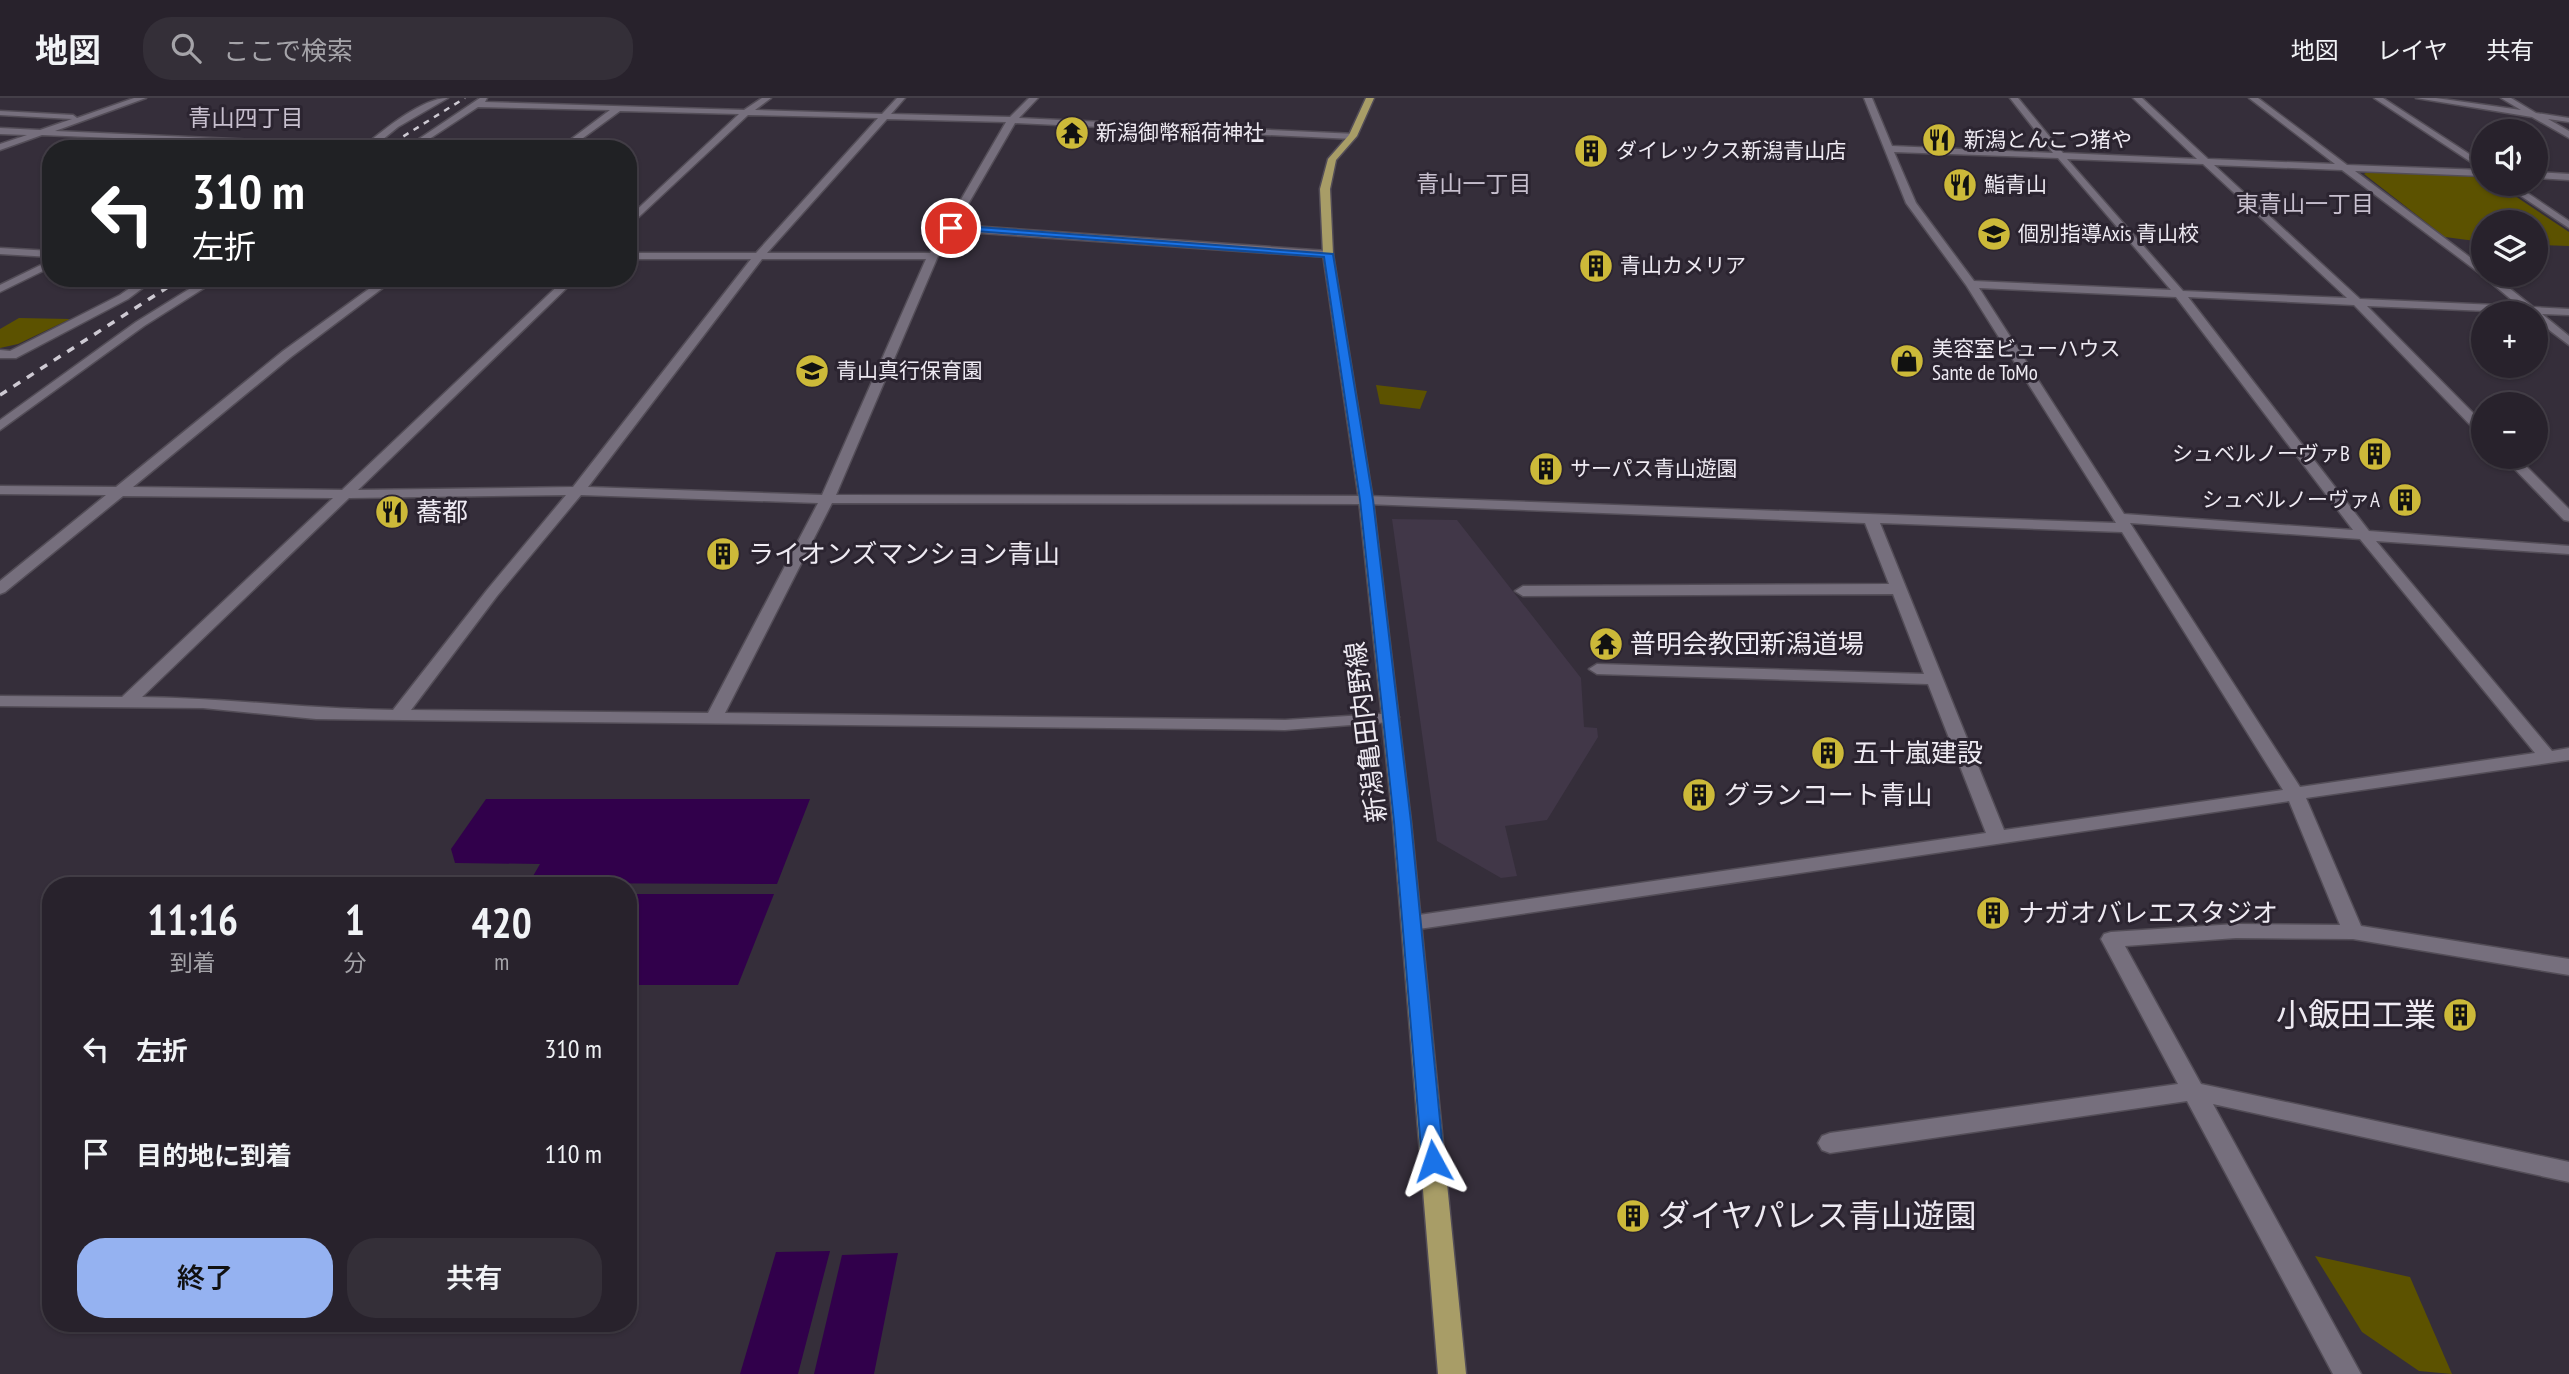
<!DOCTYPE html>
<html lang="ja">
<meta charset="utf-8">
<style>
body{margin:0;font-family:"PT Sans Narrow","Noto Sans JP",sans-serif;background:#342f38;color:#f1f3f6;height:100vh;display:flex;flex-direction:column;font-size:26px;white-space:nowrap}
*{box-sizing:border-box;margin:0}
p{font-size:23px;color:#a5a4a9}
.icon{flex:none;width:38px;height:38px;fill:none;stroke:currentColor;stroke-width:2;stroke-linecap:round;stroke-linejoin:round}
.map{position:relative;flex:1;overflow:hidden}
.side{position:absolute;left:42px;top:779px;width:595px;height:455px;display:flex;flex-direction:column;background:#28222c;border-radius:28px;box-shadow:0 2px 5px #0004,0 0 0 2px #443f48}
.side>*{flex:none}
.banner{position:absolute;left:42px;top:42px;width:595px;height:147px;border-radius:28px;box-shadow:0 2px 5px #0004,0 0 0 2px #443f48;background:#202124;color:#fff;overflow:hidden}
.tools{position:absolute;left:2471px;top:21px;display:grid;gap:14px}
.tools a{display:grid;place-items:center;width:77px;height:77px;border-radius:50%;background:#28222c;box-shadow:0 2px 5px #0004,0 0 0 2px #443f48;font-size:35px}
.pin{position:absolute;display:grid;place-items:center;width:60px;height:60px;color:#fff;margin:-30px;border:4px solid #fff;border-radius:50%;box-shadow:0 2px 7px #0007}
.me{position:absolute;width:77px;margin:-38px;rotate:355deg;stroke-linejoin:round;filter:drop-shadow(0 0 5px #0008)}
.turn{display:flex;align-items:center;gap:24px;height:147px;padding:0 35px;font-size:32px}
.turn .icon{width:91px;height:91px;stroke-width:2.5}
.turn b{display:block;font-size:49px;line-height:60px}
.eta{display:flex;justify-content:space-evenly;align-items:center;height:119px;text-align:center}
.eta b{font-size:42px;font-weight:600;line-height:49px}
.action{display:flex;gap:14px;margin-top:auto;padding:14px 35px}
.action a{flex:1;height:80px;border-radius:28px;background:#95b2f1;color:#111;font-size:28px;font-weight:600;line-height:80px;text-align:center}
.action a+a{background:#342f38;color:#f1f3f6}
ul{padding:0;list-style:none}
li{display:flex;align-items:center;gap:21px;height:105px;padding:0 35px}
li div{flex:1}
li b{display:block;font-size:26px}
li em{font-style:normal}
header{display:flex;align-items:center;gap:42px;box-sizing:border-box;height:98px;padding:0 35px;background:#28222c;border-bottom:2px solid #443f48}
header strong{font-size:33px}
nav{display:flex;gap:38px;margin-inline-start:auto;font-size:24px}
.search{width:490px;height:63px;background:#342f38;display:flex;align-items:center;gap:18px;box-sizing:border-box;padding:0 24px;border-radius:28px;color:#a5a4a9;font-size:26px}
.map>svg:first-child{display:block}
.built{fill:#413748}
.green{fill:#5c5200}
.water{fill:#31004b}
.lines{fill:none;stroke-linecap:round;stroke-linejoin:round}
.minor-casing{stroke:#534d57;stroke-width:3}
.major-casing{stroke:#534d57;stroke-width:3}
.minor{fill:#766f7d;fill-rule:evenodd}
.major{fill:#a89d67;fill-rule:evenodd}
.rail-far1{stroke:#cecad3;stroke-width:2.5;stroke-dasharray:6 6;stroke-linecap:butt}
.rail{stroke:#cecad3;stroke-width:3.5;stroke-dasharray:8 8;stroke-linecap:butt}
.route{fill:#1a73e8;stroke:#114b97;stroke-width:2}
.labels{text-anchor:middle;stroke-width:6;stroke-linejoin:round;paint-order:stroke}
.far-poi-label{font-size:21px;fill:#eeeaf2;stroke:#2b2430;text-anchor:start}
.far-neighbourhood-label{font-size:23px;fill:#c7bfce;stroke:#2b2430}
.poi-label{font-size:26px;fill:#eeeaf2;stroke:#2b2430;text-anchor:start}
.street-label{font-size:26px;fill:#eeeaf2;stroke:#2b2430}
.near-poi-label{font-size:32px;fill:#eeeaf2;stroke:#2b2430;text-anchor:end}
</style>
<header>
<strong>地図</strong>
<div class="search"><svg class="icon" aria-label="search" viewBox="0 0 24 24"><circle cx="10" cy="10" r="6"/><path d="M15 15l6 6"/></svg>ここで検索</div>
<nav><a>地図</a><a>レイヤ</a><a>共有</a></nav>
</header>
<div class="map">
<svg width="2569" height="1276" viewBox="0 0 2569 1276">
<rect width="100%" height="100%" fill="#352e3a"/>
<path class="built" d="M 1392,421 L 1457,422 L 1581,580 L 1584,629 L 1597,630 L 1598,639 L 1547,722 L 1505,728 L 1517,778 L 1501,780 L 1437,743 Z"/>
<g class="green">
<path d="M 2370,72 L 2483,78 L 2483,86 L 2497,86 L 2569,134 L 2569,148 L 2536,147 L 2536,124 L 2483,124 L 2483,144 L 2445,139 L 2364,76 Z"/>
<path d="M 19,220 L 70,221 L 18,246 L 0,250 L 0,231 Z"/>
<path d="M 1376,287 L 1427,293 L 1420,311 L 1380,306 Z"/>
<path d="M 2315,1158 L 2410,1179 L 2452,1276 L 2419,1273 L 2362,1234 Z"/>
</g>
<g class="water">
<path d="M 486,701 L 810,701 L 777,786 L 529,785 L 540,766 L 455,765 L 451,751 Z"/>
<path d="M 628,796 L 774,796 L 738,887 L 628,887 Z"/>
<path d="M 830,1153 L 798,1276 L 740,1276 L 776,1154 Z"/>
<path d="M 898,1155 L 874,1276 L 814,1276 L 842,1157 Z"/>
</g>
<g class="lines">
<g class="minor-casing">
<g id="minor">
<path d="M 134,0 L 146,0 L 55,33 L 365,47 C 385,31 422,0 448,0 L 398,29 L 371,51 L 42,37 L 0,52 L 0,46 L 27,37 L 0,36 L 0,30 L 40,32 L 72,21 L 0,17 L 0,13 L 73,17 L 77,20 Z"/>
<path d="M 480,0 L 487,0 L 485,4 L 744,12 L 762,0 L 771,0 L 755,12 L 882,16 L 897,0 L 905,0 L 891,16 L 1010,19 L 1029,0 L 1038,0 L 1019,20 L 1356,36 L 1353,41 L 1015,25 L 956,127 L 1328,153 L 1333,156 L 1328,159 L 952,133 L 938,158 L 836,397 L 1366,398 L 2116,425 L 1966,187 L 1906,105 L 1864,0 L 1872,0 L 1892,48 L 2053,55 L 2010,0 L 2018,0 L 2063,55 L 2197,61 L 2133,0 L 2142,0 L 2208,61 L 2335,66 L 2249,0 L 2258,0 L 2347,67 L 2483,72 L 2483,78 L 2355,73 L 2483,169 L 2483,177 L 2493,177 L 2533,209 L 2569,211 L 2569,217 L 2542,216 L 2569,238 L 2569,247 L 2536,222 L 2536,215 L 2367,208 L 2483,325 L 2483,336 L 2478,335 L 2354,207 L 2188,199 L 2369,433 L 2569,448 L 2569,456 L 2376,443 L 2552,653 L 2569,650 L 2569,662 L 2306,700 L 2361,828 L 2569,861 L 2569,877 L 2353,841 L 2236,840 L 2125,848 L 2201,986 L 2569,1064 L 2569,1084 L 2213,1006 L 2361,1276 L 2333,1276 L 2187,1003 L 1830,1055 L 1822,1052 L 1818,1045 L 1822,1038 L 1830,1035 L 2178,986 L 2101,841 L 2104,836 L 2111,834 L 2236,826 L 2340,827 L 2289,703 L 1412,832 L 1405,830 L 1402,825 L 1405,820 L 1412,818 L 1986,735 L 1928,586 L 1597,576 L 1589,571 L 1597,566 L 1924,576 L 1893,496 L 1523,498 L 1515,493 L 1523,488 L 1889,486 L 1865,425 L 1366,406 L 832,405 L 725,615 L 1285,622 L 1396,615 L 1399,619 L 1396,623 L 1390,624 L 1285,632 L 316,621 L 203,610 L 0,608 L 0,598 L 122,599 L 333,400 L 123,398 L 5,494 L 0,496 L 0,483 L 106,397 L 0,396 L 0,388 L 116,389 L 283,253 L 384,180 L 396,180 L 291,259 L 133,389 L 342,392 L 566,180 L 577,180 L 358,392 L 573,389 L 751,161 L 628,161 L 628,155 L 756,155 L 878,20 L 748,17 L 628,129 L 628,120 L 739,16 L 620,13 L 568,51 L 558,51 L 610,12 L 478,9 L 414,51 L 404,51 ZM 887,21 L 1006,24 L 930,155 L 767,155 ZM 1894,54 L 2058,60 L 2171,192 L 1974,183 L 1916,105 ZM 2067,61 L 2203,66 L 2347,200 L 2183,193 ZM 2214,67 L 2342,72 L 2482,177 L 2519,208 L 2360,201 ZM 762,161 L 926,161 L 822,397 L 588,389 ZM 1979,190 L 2176,199 L 2353,432 L 2124,416 ZM 566,397 L 487,492 L 393,612 C 309,611 226,600 142,599 L 349,400 ZM 581,397 L 818,405 L 708,615 L 411,612 L 497,498 ZM 1880,425 L 2122,434 L 2283,692 L 2004,732 ZM 2130,425 L 2360,441 L 2535,655 L 2300,689 Z"/>
<path d="M 2374,0 L 2383,0 L 2483,65 L 2483,72 Z"/>
<path d="M 2416,0 L 2436,0 L 2521,12 L 2501,0 L 2511,0 L 2536,15 L 2569,20 L 2569,24 L 2548,21 L 2569,33 L 2569,40 L 2532,19 Z"/>
<path d="M 2536,74 L 2569,76 L 2569,82 L 2536,80 Z"/>
<path d="M 2503,86 L 2514,86 L 2569,123 L 2569,130 Z"/>
<path d="M 0,150 L 51,153 L 51,159 L 0,156 Z"/>
<path d="M 51,162 L 51,169 L 0,194 L 0,187 Z"/>
<path d="M 144,180 L 156,180 L 128,201 L 16,260 L 0,260 L 0,252 L 10,253 L 120,197 Z"/>
<path d="M 207,180 L 220,180 L 144,228 L 0,332 L 0,322 L 136,224 Z"/>
<path d="M 2503,359 L 2517,359 L 2569,411 L 2569,423 L 2564,422 Z"/>
</g>
</g>
<g class="major-casing">
<path id="major" d="M 1366,0 L 1374,0 L 1357,38 L 1336,62 L 1330,91 L 1333,156 L 1373,402 L 1411,724 L 1466,1276 L 1438,1276 L 1393,724 L 1359,402 L 1323,156 L 1320,91 L 1328,61 L 1349,37 Z"/>
</g>
<use href="#minor" class="minor"/>
<use href="#major" class="major"/>
<path class="rail-far1" d="M 383,51 L 465,0"/>
<path class="rail" d="M 0,297 L 182,180"/>
</g>
<path class="route" d="M 951,127 L 1333,156 L 1373,402 L 1411,724 L 1444,1063 L 1441,1070 L 1433,1073 L 1425,1070 L 1422,1063 L 1394,724 L 1360,402 L 1324,159 L 948,131 Z"/>
<defs>
<g id="temple-disc" transform="scale(1.75)"><circle r="9.5" fill="#ccb939" stroke="#2b2430"/><path d="M0-6L5-2H3V0L6.5 2.5H4V6H1.5V3h-3V6H-4V2.5H-6.5L-3 0V-2H-5Z" fill="#111"/></g>
<g id="restaurant-disc" transform="scale(1.75)"><circle r="9.5" fill="#ccb939" stroke="#2b2430"/><path d="M-5-6h1v4h1v-4h1v4h1v-4h1v5L-1.5 .5V6h-2V.5L-5-1ZM5-6V6H3V1.5H1.5Q1.5-4 5-6Z" fill="#111"/></g>
<g id="building-disc" transform="scale(1.75)"><circle r="9.5" fill="#ccb939" stroke="#2b2430"/><path d="M-4-6H4V6H1V3H-1V6H-4ZM-2.5-4.3h1.7v1.8h-1.7ZM.8-4.3h1.7v1.8H.8ZM-2.5-1h1.7V.8h-1.7ZM.8-1h1.7V.8H.8Z" fill="#111"/></g>
<g id="school-disc" transform="scale(1.75)"><circle r="9.5" fill="#ccb939" stroke="#2b2430"/><path d="M0-5L7-2L0 1L-7-2ZM-4 1L0 2.5L4 1V4Q0 6-4 4Z" fill="#111"/></g>
<g id="shop-disc" transform="scale(1.75)"><circle r="9.5" fill="#ccb939" stroke="#2b2430"/><path d="M-5-2.5h2.3a2.7 3.5 0 0 1 5.4 0H5L5.5 6h-11ZM-1.5-2.5h3a1.5 2.3 0 0 0-3 0Z" fill="#111"/></g>
</defs>
<g fill-rule="evenodd">
<use href="#temple-disc" x="1072" y="35"/>
<use href="#restaurant-disc" x="1939" y="42"/>
<use href="#building-disc" x="1591" y="53"/>
<use href="#restaurant-disc" x="1960" y="87"/>
<use href="#school-disc" x="1994" y="136"/>
<use href="#building-disc" x="1596" y="168"/>
<use href="#shop-disc" x="1907" y="263"/>
<use href="#school-disc" x="812" y="273"/>
<use href="#building-disc" x="2375" y="356"/>
<use href="#building-disc" x="1546" y="371"/>
<use href="#building-disc" x="2405" y="402"/>
<use href="#restaurant-disc" x="392" y="414"/>
<use href="#building-disc" x="723" y="456"/>
<use href="#temple-disc" x="1606" y="546"/>
<use href="#building-disc" x="1828" y="655"/>
<use href="#building-disc" x="1699" y="697"/>
<use href="#building-disc" x="1993" y="815"/>
<use href="#building-disc" x="2460" y="917"/>
<use href="#building-disc" x="1633" y="1118"/>
</g>
<g class="labels">
<g class="far-poi-label">
<text x="1096" y="42">新潟御幣稲荷神社</text>
<text x="1964" y="49">新潟とんこつ猪や</text>
<text x="1616" y="60">ダイレックス新潟青山店</text>
<text x="1984" y="94">鮨青山</text>
<text x="2018" y="143">個別指導Axis 青山校</text>
<text x="1620" y="175">青山カメリア</text>
<text x="1932" y="258">美容室ビューハウス<tspan x="1932" dy="24">Sante de ToMo</tspan></text>
<text x="836" y="280">青山真行保育園</text>
<text x="2350" y="363" text-anchor="end">シュベルノーヴァB</text>
<text x="1570" y="378">サーパス青山遊園</text>
<text x="2380" y="409" text-anchor="end">シュベルノーヴァA</text>
</g>
<g class="far-neighbourhood-label">
<text x="246" y="28">青山四丁目</text>
<text x="1474" y="94">青山一丁目</text>
<text x="2305" y="114">東青山一丁目</text>
</g>
<g class="poi-label">
<text x="416" y="423">蕎都</text>
<text x="748" y="465">ライオンズマンション青山</text>
<text x="1630" y="555">普明会教団新潟道場</text>
<text x="1853" y="664">五十嵐建設</text>
<text x="1724" y="706">グランコート青山</text>
<text x="2018" y="824">ナガオバレエスタジオ</text>
</g>
<g class="street-label">
<text transform="translate(1366 634) rotate(-97)" y="9">新潟亀田内野線</text>
</g>
<g class="near-poi-label">
<text x="2436" y="928">小飯田工業</text>
<text x="1658" y="1129" text-anchor="start">ダイヤパレス青山遊園</text>
</g>
</g>
</svg>
<div class="tools">
<a><svg class="icon" aria-label="sound" viewBox="0 0 24 24"><path d="M4 9h4l5-4v14l-5-4H4zM17 9q2 3 0 6"/></svg></a>
<a><svg class="icon" aria-label="layers" viewBox="0 0 24 24"><path d="M12 4l9 5-9 5-9-5zM3 14l9 5 9-5"/></svg></a>
<a>+</a>
<a>−</a>
</div>
<div class="pin" style="left:951px;top:130px;background:#d93025"><svg class="icon" aria-label="arrive" viewBox="0 0 24 24"><path d="M6 21V4h12l-3 4 3 4H6"/></svg></div>
<svg class="me" style="left:1433px;top:1063px" viewBox="-20 -20 40 40"><path d="M0-17L14 15 0 8-14 15z" fill="#1a73e8" stroke="#fff" stroke-width="4"/></svg>
<div class="banner">
<div class="turn"><svg class="icon" aria-label="left" viewBox="0 0 24 24"><path d="M17 20v-9H6M10 6l-5 5 5 5"/></svg><div><b>310 m</b>左折</div></div>
</div>
<section class="side">
<div class="eta">
<div><b>11:16</b><p>到着</p></div>
<div><b>1</b><p>分</p></div>
<div><b>420</b><p>m</p></div>
</div>
<ul>
<li><svg class="icon" aria-label="left" viewBox="0 0 24 24"><path d="M17 20v-9H6M10 6l-5 5 5 5"/></svg><div><b>左折</b></div><em>310 m</em></li>
<li><svg class="icon" aria-label="arrive" viewBox="0 0 24 24"><path d="M6 21V4h12l-3 4 3 4H6"/></svg><div><b>目的地に到着</b></div><em>110 m</em></li>
</ul>
<div class="action"><a>終了</a><a>共有</a></div>
</section>
</div>
